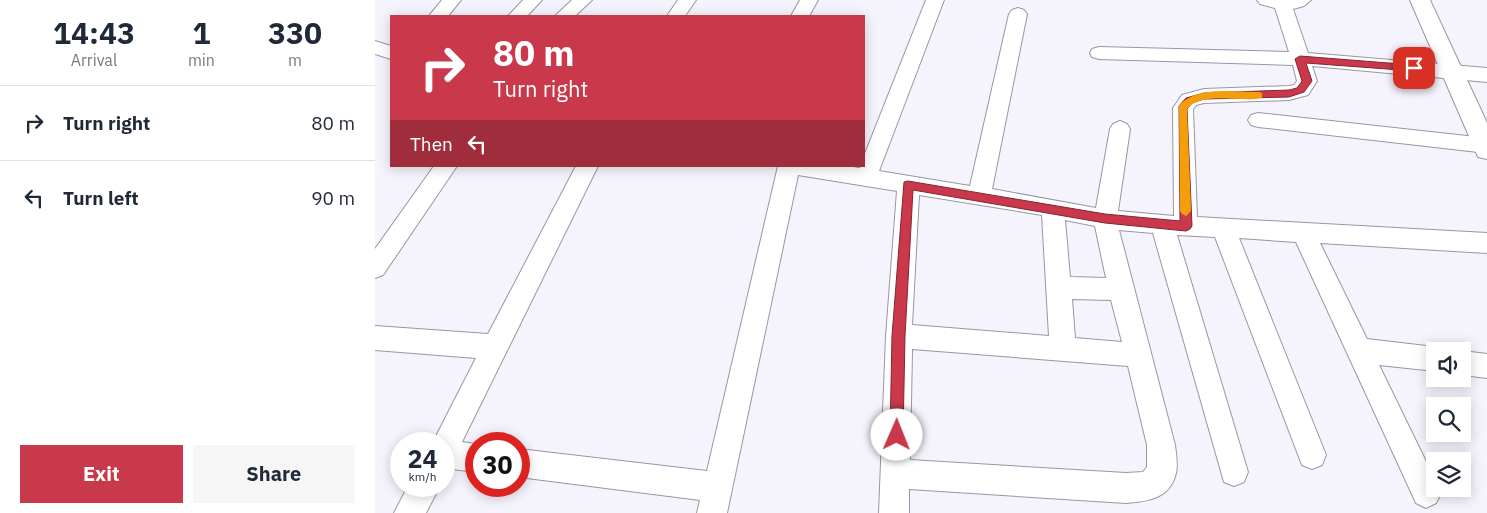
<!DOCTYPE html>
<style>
body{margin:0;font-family:"IBM Plex Sans",sans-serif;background:#f6f6f7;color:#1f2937;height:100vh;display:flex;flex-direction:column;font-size:19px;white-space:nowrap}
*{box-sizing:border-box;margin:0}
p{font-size:16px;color:#747a83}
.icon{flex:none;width:28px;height:28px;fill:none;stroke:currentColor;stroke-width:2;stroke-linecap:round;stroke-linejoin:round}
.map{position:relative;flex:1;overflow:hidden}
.drawer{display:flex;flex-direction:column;background:#fff;width:375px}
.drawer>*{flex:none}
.hud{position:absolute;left:15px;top:15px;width:475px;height:152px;border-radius:0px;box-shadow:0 2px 12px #0003;background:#c9394b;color:#fff;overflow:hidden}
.tools{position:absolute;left:1051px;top:342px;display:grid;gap:10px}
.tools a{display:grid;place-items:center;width:45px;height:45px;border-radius:0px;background:#fff;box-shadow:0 2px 12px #0003;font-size:25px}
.speed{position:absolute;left:15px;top:432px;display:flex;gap:10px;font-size:25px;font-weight:700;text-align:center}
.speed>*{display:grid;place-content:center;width:65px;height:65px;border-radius:50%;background:#fff;box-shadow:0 2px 12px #0003;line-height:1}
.speed small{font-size:12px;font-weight:400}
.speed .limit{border:8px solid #d22;background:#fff;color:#111}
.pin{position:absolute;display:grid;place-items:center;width:42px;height:42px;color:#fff;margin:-21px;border-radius:10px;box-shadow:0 2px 8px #0006}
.me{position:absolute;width:55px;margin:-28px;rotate:1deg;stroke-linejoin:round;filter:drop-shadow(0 0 4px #0008)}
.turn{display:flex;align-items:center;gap:18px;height:105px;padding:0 20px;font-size:22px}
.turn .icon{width:65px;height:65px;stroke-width:2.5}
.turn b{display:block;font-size:35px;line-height:42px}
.then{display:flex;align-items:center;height:48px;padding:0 20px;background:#0003;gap:10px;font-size:19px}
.eta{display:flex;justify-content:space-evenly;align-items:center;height:85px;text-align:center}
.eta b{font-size:30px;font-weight:700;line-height:35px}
.action{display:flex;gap:10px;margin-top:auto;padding:10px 20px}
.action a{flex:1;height:58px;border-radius:0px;background:#c9394b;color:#fff;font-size:20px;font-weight:700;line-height:58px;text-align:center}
.action a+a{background:#f6f6f7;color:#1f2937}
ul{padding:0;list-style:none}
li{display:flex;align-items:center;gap:15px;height:75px;padding:0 20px;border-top:1px solid #e0e1e3}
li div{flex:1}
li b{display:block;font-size:19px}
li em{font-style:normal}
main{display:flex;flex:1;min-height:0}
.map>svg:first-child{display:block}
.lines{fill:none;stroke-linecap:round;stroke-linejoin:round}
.minor-casing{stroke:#9995a9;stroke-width:2}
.tertiary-casing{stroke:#9995a9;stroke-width:2}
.minor{fill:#fff;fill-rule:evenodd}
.tertiary{fill:#fff;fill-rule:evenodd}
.route{fill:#c9394b;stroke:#832531}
.slow{fill:#f59e0b}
</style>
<main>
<section class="drawer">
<div class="eta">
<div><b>14:43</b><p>Arrival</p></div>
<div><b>1</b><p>min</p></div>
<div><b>330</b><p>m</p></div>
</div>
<ul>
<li><svg class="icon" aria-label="right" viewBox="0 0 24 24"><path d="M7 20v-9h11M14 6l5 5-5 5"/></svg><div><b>Turn right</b></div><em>80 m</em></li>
<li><svg class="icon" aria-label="left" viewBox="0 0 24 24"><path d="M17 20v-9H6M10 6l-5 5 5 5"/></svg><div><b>Turn left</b></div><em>90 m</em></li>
</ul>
<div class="action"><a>Exit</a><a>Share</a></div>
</section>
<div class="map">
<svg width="1112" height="513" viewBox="0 0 1112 513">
<rect width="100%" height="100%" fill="#f5f4fc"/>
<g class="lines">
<g class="minor-casing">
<g id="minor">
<path d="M 67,0 L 86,0 L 73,16 L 54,16 Z"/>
<path d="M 148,0 L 167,0 L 152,16 L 133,16 Z"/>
<path d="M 197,0 L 217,0 L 200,16 L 180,16 Z"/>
<path d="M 303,0 L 321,0 L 310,16 L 292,16 Z"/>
<path d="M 425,0 L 443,0 L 434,16 L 416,16 Z"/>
<path d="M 551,0 L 569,0 L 504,171 L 595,186 L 634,14 L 637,10 L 643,8 L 649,10 L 652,14 L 617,189 L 721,208 L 735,129 L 738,124 L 745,121 L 752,124 L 755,129 L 743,211 L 799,216 L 798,108 L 807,95 L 829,89 L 914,86 L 919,85 L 922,81 L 918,65 L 724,59 L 717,57 L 715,53 L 717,49 L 724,47 L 914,52 L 900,8 L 885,4 L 882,0 L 936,0 L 929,6 L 918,9 L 933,53 L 1112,68 L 1112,82 L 937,66 L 942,81 L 933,95 L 914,100 L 829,103 L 821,105 L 818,109 L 822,217 L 1112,233 L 1112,253 L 945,243 L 992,339 L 1060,347 L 1069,350 L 1060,351 L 1060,371 L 1004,365 L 1060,480 L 1060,489 L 1064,489 L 1066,493 L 1061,503 L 1051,508 L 1041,503 L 921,242 L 864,238 L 951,455 L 947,465 L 937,469 L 927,465 L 840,237 L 802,235 L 873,472 L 869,482 L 859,486 L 849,482 L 778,233 L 744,230 L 800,445 C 801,453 803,465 801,473 C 795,499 773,501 751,503 L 534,489 L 534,513 L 504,513 L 511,336 L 522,191 L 423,175 L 352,513 L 322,513 L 325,500 L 144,477 L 144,449 L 332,471 L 403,166 L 472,166 L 484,168 L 489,166 L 489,156 ZM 544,195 L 667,215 L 674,336 L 537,325 ZM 690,220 L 720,226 L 731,278 L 695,277 ZM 697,299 L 736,300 L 747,342 L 700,338 ZM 537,349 L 753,366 L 772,445 L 772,467 L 768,472 L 751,473 L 535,460 Z"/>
<path d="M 0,41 L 16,46 L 16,59 L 0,54 Z"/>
<path d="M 883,113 L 1110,138 L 1112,139 L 1112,153 L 883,127 L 876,125 L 873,120 L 876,115 Z"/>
<path d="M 59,166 L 82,166 L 8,275 L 0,278 L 0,249 Z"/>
<path d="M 201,166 L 223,166 L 87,442 L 101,444 L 101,472 L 69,468 L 69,444 L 57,444 L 101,358 L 0,350 L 0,326 L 113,334 Z"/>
<path d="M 1086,351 L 1088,351 L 1112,354 L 1112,378 L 1088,375 Z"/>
<path d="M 33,486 L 65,486 L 51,513 L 19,513 Z"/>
</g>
</g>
<g class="tertiary-casing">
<path id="tertiary" d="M 1035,0 L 1055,0 L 1112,123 L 1112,159 L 1103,157 L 1100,150 Z"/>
</g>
<use href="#minor" class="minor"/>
<use href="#tertiary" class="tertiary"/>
</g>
<path class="route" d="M 925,56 L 1039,65 L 1043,68 L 1039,71 L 931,63 L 937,81 L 929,92 L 914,97 L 829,99 L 817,103 L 812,109 L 817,226 L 815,229 L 811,231 L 730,223 L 538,190 L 530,336 L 528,435 L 527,440 L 522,441 L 517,440 L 515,435 L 517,336 L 529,182 L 533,181 L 730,214 L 805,221 L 804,106 L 811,98 L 829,93 L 914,90 L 922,88 L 927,81 L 920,59 Z"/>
<path class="slow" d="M 884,92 L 887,93 L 887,98 C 866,103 828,90 812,109 L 816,211 L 811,216 L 807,214 L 805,211 L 804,106 C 821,85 860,92 884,92 Z"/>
</svg>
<div class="tools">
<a><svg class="icon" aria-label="sound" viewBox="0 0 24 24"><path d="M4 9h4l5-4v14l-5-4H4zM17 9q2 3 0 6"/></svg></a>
<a><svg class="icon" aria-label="search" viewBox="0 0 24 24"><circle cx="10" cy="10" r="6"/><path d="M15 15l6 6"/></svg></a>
<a><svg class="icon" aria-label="layers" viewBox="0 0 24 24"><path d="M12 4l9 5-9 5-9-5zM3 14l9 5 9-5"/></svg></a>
</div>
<div class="speed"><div>24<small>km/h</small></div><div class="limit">30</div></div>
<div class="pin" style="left:1039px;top:68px;background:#d93025"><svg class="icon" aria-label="arrive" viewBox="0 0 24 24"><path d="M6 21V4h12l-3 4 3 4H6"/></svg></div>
<svg class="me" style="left:522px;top:435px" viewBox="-20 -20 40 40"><circle r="19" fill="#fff"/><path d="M0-13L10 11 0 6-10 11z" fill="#c9394b"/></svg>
<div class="hud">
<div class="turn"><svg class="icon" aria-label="right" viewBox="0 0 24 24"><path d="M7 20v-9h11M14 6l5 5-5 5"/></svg><div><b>80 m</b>Turn right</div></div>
<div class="then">Then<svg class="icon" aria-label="left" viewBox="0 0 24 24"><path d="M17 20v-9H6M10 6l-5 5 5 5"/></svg></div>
</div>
</div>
</main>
